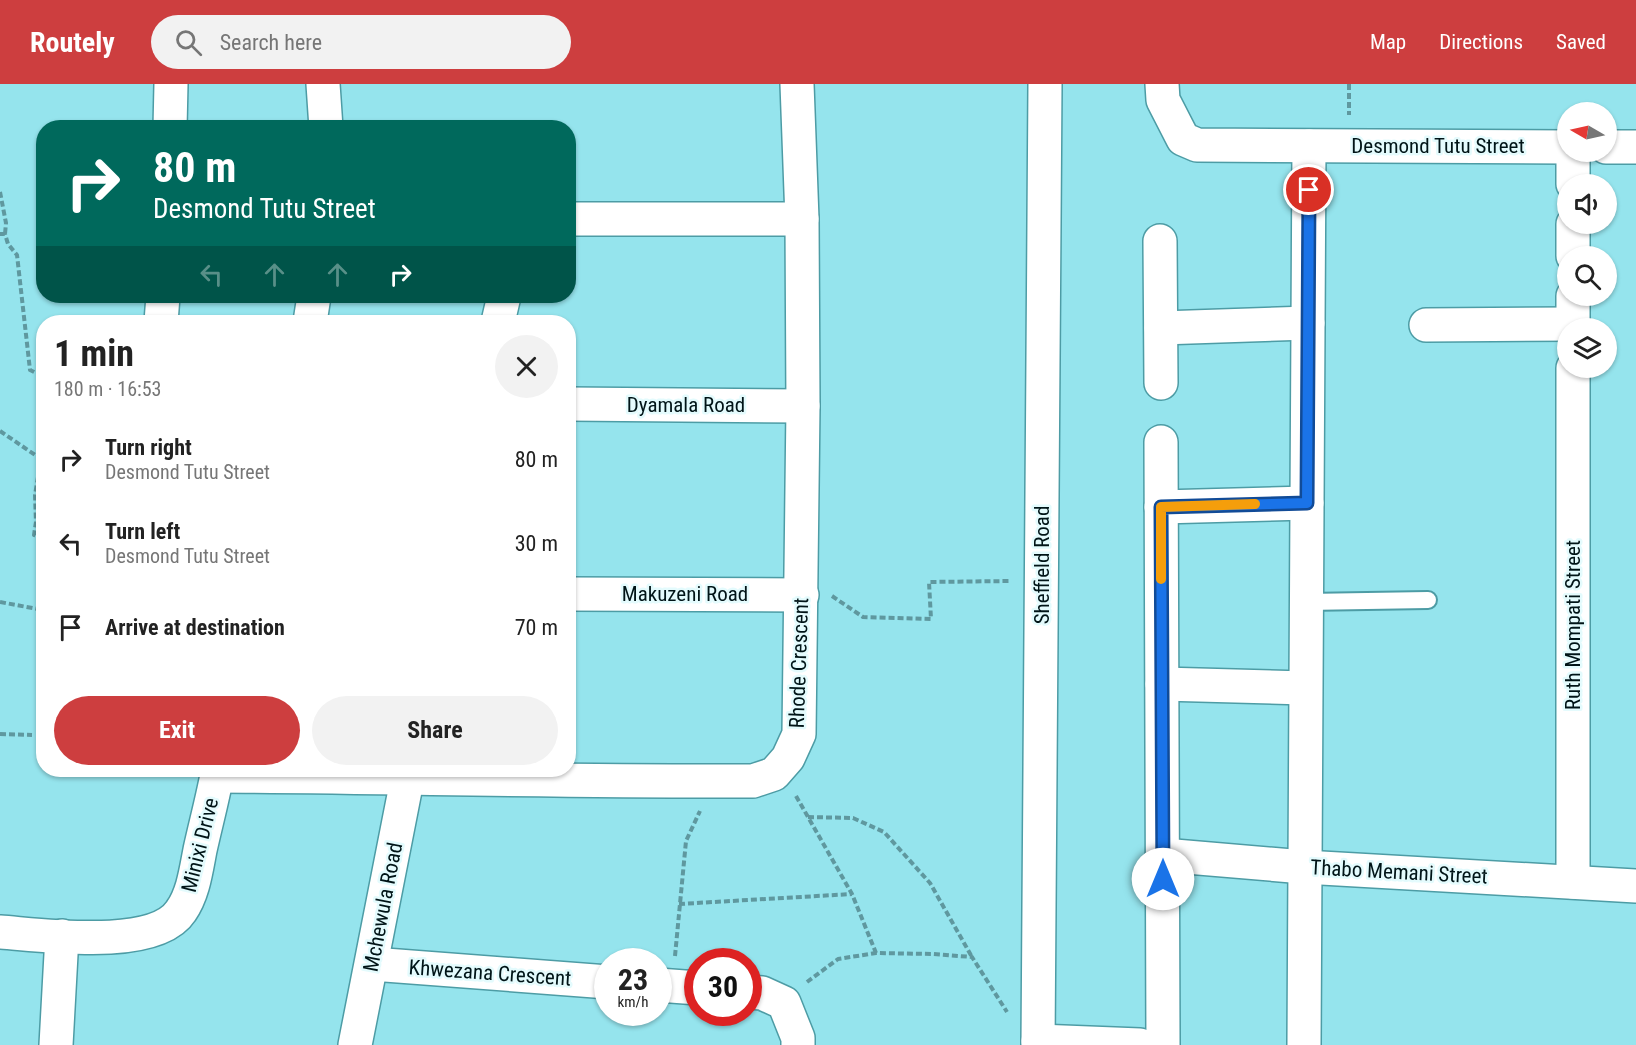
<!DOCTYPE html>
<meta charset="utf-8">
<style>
body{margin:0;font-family:"Roboto Condensed",sans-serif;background:#f2f2f2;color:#222;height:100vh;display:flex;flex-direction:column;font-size:22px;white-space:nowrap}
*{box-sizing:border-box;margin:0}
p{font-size:20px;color:#767676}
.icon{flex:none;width:33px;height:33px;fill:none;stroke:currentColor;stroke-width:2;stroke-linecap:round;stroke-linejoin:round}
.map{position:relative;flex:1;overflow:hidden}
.drawer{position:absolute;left:36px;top:231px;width:540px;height:462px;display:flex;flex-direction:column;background:#fff;border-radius:24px;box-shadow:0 2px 4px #0004}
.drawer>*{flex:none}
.banner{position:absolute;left:36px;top:36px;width:540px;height:183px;border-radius:24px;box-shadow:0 2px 4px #0004;background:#00695c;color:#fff;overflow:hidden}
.needle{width:39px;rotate:279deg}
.controls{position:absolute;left:1557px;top:18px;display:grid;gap:12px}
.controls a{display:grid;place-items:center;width:60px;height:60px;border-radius:50%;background:#fff;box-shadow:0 2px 4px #0004;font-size:30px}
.speed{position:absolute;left:594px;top:864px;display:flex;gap:12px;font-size:30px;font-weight:700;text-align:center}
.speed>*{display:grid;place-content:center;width:78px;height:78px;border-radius:50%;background:#fff;box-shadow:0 2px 4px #0004;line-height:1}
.speed small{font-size:15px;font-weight:400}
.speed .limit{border:9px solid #d22;background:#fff;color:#111}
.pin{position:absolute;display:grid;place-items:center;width:51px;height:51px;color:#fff;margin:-26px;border:3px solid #fff;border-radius:50%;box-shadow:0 2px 6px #0007}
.me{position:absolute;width:66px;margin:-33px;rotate:0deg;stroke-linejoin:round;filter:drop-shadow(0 0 4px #0008)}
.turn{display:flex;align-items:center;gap:21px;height:126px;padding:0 18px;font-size:27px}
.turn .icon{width:78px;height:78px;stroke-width:2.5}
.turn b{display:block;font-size:42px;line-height:51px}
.lanes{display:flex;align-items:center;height:57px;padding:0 18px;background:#0003;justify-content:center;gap:30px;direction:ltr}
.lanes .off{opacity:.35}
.round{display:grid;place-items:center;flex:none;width:63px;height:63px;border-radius:32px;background:#f2f2f2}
.summary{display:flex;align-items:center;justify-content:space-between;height:102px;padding:0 18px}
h1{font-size:36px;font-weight:700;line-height:45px}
.cta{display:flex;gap:12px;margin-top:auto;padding:12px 18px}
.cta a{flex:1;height:69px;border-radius:36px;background:#cd3e3f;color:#fff;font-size:24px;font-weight:700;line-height:69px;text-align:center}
.cta a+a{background:#f2f2f2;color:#222}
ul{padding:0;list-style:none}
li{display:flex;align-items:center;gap:18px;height:84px;padding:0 18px}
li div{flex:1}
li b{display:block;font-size:22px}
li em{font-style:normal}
header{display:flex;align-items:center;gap:36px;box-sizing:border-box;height:84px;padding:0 30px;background:#cd3e3f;color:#fff}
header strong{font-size:28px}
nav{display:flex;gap:33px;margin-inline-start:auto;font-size:21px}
.search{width:420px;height:54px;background:#f2f2f2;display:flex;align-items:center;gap:15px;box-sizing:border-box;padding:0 21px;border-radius:33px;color:#767676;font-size:22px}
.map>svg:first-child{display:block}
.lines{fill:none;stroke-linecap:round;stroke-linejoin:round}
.service-casing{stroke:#4d9ca5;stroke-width:20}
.minor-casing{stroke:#4d9ca5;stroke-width:36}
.tertiary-casing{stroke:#4d9ca5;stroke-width:36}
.path{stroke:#5f989f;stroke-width:4;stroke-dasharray:6 3;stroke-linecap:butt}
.service{stroke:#fff;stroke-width:16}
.minor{stroke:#fff;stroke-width:33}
.tertiary{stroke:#fff;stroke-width:33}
.route-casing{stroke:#114b97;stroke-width:15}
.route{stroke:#1a73e8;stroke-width:10}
.slow{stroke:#f59e0b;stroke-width:10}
.labels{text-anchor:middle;stroke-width:5;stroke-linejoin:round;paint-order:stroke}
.street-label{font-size:21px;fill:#001417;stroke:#e4fbfd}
</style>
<header>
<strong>Routely</strong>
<div class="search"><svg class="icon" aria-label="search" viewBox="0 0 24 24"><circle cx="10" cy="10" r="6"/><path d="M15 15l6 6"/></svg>Search here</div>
<nav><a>Map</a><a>Directions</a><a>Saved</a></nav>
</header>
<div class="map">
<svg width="1636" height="961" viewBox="0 0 1636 961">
<rect width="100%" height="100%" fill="#95e4ed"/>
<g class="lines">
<g class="service-casing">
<path id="service" d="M 1306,518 L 1428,516"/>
</g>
<g class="minor-casing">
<g id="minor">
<path d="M 323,0 L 326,44"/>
<path d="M 1162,0 L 1163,16 L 1183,55 L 1197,61 L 1568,63"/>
<path d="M 170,44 L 171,0"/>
<path d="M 1606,63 L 1636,63"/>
<path d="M 1573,100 L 1573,68"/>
<path d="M 568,135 L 802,135"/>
<path d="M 1573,140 L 1573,172"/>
<path d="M 1160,157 L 1161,299"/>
<path d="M 1573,212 L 1573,244"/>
<path d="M 161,238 L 163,212"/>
<path d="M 310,238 L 314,212"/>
<path d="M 498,238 L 504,212"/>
<path d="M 1426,241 L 1573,240"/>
<path d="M 1161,244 L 1308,239"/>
<path d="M 568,320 L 803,322"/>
<path d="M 1161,358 L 1163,961"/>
<path d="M 1161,423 L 1307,419"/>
<path d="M 568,510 L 802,511"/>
<path d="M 1162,600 L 1305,604"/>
<path d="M 217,692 C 396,693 574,698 753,697 L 774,690 L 788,674 L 799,650 L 803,322 L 802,135 L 797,0"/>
<path d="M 1163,771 L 1304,783 L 1636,802"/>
<path d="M 1573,798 L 1573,284"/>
<path d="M 0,848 C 43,851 155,867 181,827 C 193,810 196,787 200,766 C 206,739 213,713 218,686"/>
<path d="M 372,880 L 608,898"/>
<path d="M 658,901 L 698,904"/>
<path d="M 748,908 L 762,909 L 784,919 L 798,954 L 798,961"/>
<path d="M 1038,957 L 1140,961"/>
<path d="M 56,961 L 62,852"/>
<path d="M 355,961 L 409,686"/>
<path d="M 1304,961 L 1309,62"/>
</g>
</g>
<g class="tertiary-casing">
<path id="tertiary" d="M 1038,961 L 1045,0"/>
</g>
<g class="path">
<path d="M 1349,0 L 1349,31"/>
<path d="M 0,108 L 6,139 L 5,150"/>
<path d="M 0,150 L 5,150 L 8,160 L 17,171 L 30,286 L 38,290 L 44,315"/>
<path d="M 0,347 L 41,375 L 44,369"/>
<path d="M 41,375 L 35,411 L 36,438 L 34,451 L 44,454"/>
<path d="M 832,512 L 863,533 L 931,535 L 929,498 L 1011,497"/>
<path d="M 0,518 L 43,526 L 44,523"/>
<path d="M 0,650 L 32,651"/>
<path d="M 796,712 L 852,810 L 876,869"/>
<path d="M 808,733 L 853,734 L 884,748 L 930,799 L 972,873"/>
<path d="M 679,820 L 852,810"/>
<path d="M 675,872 L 686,757 L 700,727"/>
<path d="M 807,898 L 838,875 L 876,869 L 933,870 L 972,873 L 1007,928"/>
</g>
<use href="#service" class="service"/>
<use href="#minor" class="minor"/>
<use href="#tertiary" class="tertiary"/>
</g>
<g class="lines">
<g class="route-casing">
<path id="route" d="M 1163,795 L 1161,423 L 1307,419 L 1309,106"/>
</g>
<use href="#route" class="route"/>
<path class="slow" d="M 1161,495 L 1161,423 L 1255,420"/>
</g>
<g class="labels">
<g class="street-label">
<text x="1438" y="69">Desmond Tutu Street</text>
<text x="686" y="328">Dyamala Road</text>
<text transform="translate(1042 481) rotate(-90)" y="7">Sheffield Road</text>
<text x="685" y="517">Makuzeni Road</text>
<text transform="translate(1573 541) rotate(-90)" y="7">Ruth Mompati Street</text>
<text transform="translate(799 579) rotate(-88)" y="7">Rhode Crescent</text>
<text transform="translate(200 761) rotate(-76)" y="7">Minixi Drive</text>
<text transform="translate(1399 788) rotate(3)" y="7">Thabo Memani Street</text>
<text transform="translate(383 823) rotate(-79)" y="7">Mchewula Road</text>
<text transform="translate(490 889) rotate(4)" y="7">Khwezana Crescent</text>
</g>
</g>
</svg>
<div class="controls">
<a><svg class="needle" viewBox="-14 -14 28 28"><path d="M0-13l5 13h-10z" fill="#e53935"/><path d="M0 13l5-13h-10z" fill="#767676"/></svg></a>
<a><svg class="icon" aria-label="sound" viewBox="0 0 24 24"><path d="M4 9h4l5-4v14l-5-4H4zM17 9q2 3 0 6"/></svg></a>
<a><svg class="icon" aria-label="search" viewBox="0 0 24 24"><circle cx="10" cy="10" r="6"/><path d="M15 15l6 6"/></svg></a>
<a><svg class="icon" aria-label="layers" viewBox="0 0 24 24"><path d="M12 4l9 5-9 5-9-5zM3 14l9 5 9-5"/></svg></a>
</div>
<div class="speed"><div>23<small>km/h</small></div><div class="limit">30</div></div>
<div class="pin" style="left:1309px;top:106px;background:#d93025"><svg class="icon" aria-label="arrive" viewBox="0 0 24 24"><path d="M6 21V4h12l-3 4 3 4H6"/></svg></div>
<svg class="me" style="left:1163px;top:795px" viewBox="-20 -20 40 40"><circle r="19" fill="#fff"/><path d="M0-13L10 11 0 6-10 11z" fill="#1a73e8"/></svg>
<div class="banner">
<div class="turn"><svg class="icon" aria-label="right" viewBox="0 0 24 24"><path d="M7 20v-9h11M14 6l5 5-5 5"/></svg><div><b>80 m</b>Desmond Tutu Street</div></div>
<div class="lanes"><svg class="icon off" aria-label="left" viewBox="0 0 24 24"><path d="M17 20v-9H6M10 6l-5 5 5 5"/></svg><svg class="icon off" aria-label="ahead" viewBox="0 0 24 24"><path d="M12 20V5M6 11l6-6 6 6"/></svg><svg class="icon off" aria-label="ahead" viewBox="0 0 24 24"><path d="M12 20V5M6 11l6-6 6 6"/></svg><svg class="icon" aria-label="right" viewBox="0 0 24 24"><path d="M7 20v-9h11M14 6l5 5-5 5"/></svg></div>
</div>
<section class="drawer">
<div class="summary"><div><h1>1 min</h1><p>180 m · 16:53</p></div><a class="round"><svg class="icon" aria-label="close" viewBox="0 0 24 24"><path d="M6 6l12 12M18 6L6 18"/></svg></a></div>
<ul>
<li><svg class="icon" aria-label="right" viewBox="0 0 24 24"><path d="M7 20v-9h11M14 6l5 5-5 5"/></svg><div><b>Turn right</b><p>Desmond Tutu Street</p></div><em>80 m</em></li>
<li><svg class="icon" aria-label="left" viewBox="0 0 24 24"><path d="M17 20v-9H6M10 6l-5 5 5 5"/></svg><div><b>Turn left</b><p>Desmond Tutu Street</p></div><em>30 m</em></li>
<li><svg class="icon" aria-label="arrive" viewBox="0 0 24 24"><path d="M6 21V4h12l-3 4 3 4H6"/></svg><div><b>Arrive at destination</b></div><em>70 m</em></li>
</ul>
<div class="cta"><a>Exit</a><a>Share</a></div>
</section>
</div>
